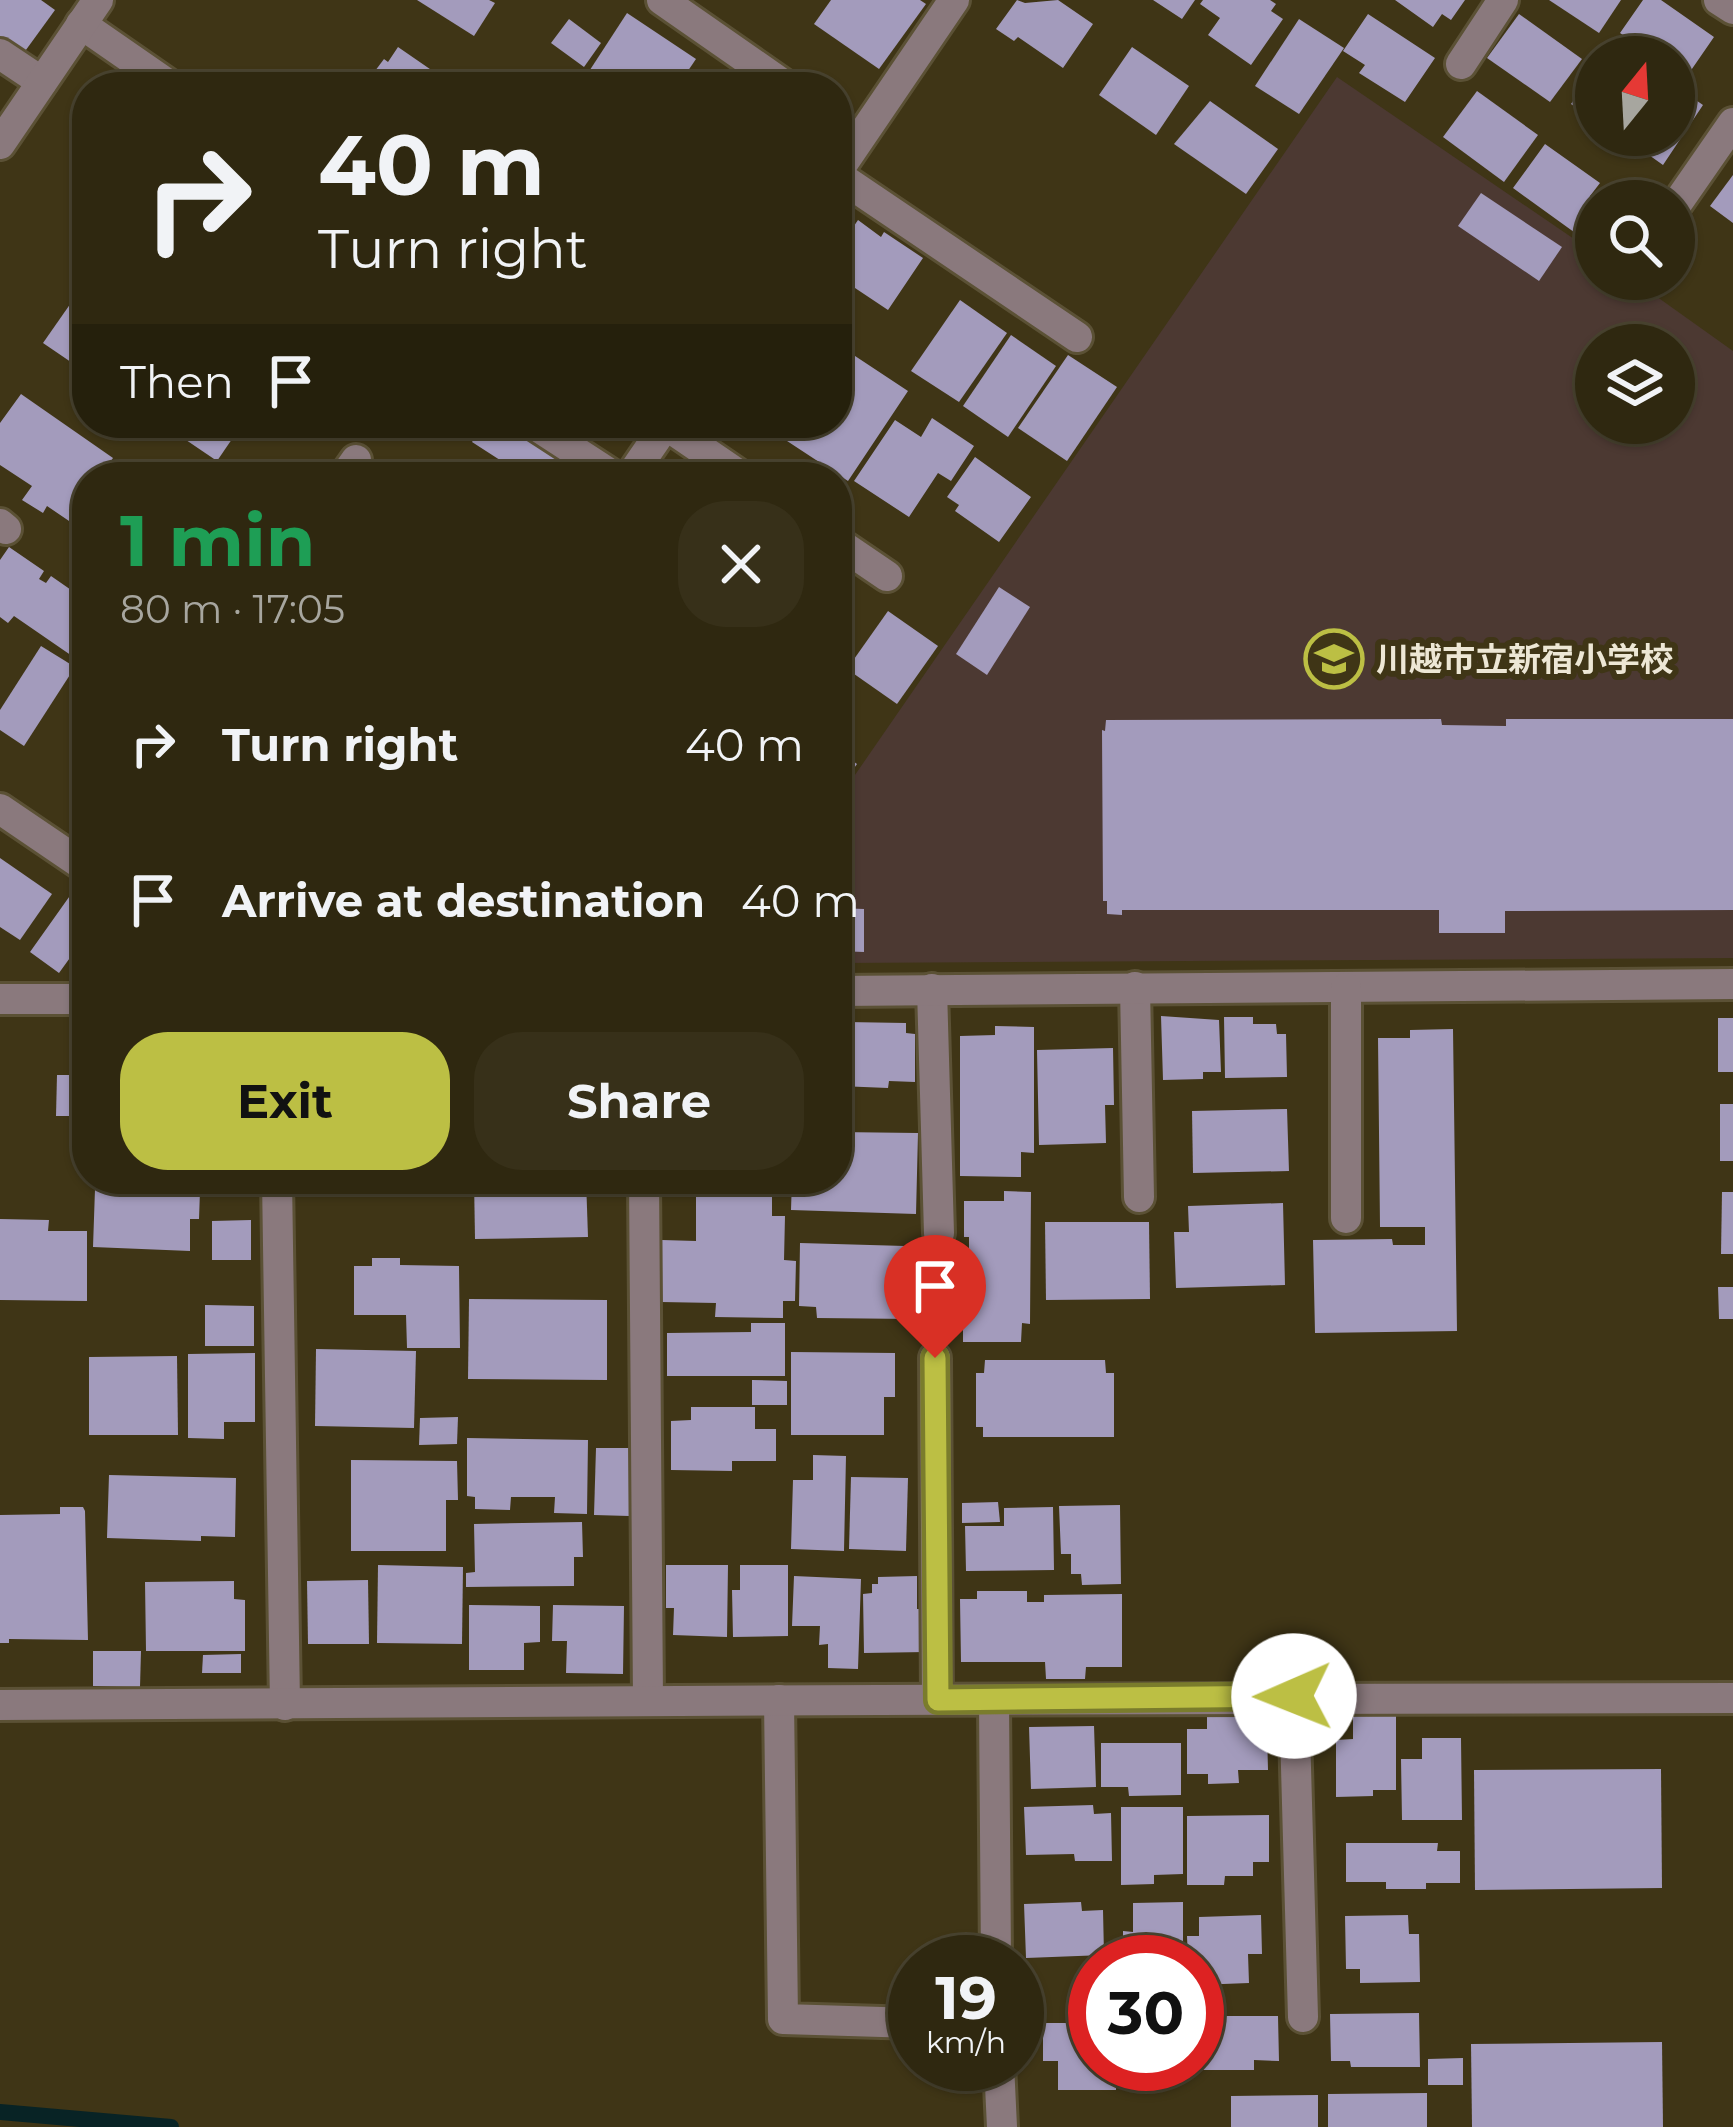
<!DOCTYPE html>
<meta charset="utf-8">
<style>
body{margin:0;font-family:Montserrat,"Noto Sans JP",sans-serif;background:#373019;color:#f1f3f6;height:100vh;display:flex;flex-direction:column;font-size:45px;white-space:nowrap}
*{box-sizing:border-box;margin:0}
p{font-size:39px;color:#a7a69f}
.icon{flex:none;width:66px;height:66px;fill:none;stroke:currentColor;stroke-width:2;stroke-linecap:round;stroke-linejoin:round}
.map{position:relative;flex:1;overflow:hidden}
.sheet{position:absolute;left:72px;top:462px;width:780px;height:732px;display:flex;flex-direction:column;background:#2f2810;border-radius:48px;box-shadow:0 3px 9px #0004,0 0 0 3px #4a4430}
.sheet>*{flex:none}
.top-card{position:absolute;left:72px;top:72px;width:780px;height:366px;border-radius:48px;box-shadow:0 3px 9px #0004,0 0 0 3px #4a4430;background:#2f2810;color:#f1f3f6;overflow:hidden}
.needle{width:78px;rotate:18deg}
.fabs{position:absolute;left:1575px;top:36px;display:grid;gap:24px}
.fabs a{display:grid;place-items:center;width:120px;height:120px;border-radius:50%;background:#2f2810;box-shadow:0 3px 9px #0004,0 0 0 3px #4a4430;font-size:60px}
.speed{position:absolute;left:888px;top:1935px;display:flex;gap:24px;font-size:60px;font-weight:700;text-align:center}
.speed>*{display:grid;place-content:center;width:156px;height:156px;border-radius:50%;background:#2f2810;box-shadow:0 3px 9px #0004,0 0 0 3px #4a4430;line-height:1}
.speed small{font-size:30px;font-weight:400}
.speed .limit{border:18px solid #d22;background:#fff;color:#111}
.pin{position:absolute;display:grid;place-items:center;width:102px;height:102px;color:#fff;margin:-123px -51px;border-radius:50% 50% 50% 0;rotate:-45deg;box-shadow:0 0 12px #0007}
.pin .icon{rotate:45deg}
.me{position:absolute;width:132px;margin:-66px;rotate:269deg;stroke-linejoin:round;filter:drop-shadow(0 0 9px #0008)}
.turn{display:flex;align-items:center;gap:42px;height:252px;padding:0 48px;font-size:54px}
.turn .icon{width:156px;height:156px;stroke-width:2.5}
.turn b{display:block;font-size:84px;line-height:102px}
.then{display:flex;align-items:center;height:114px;padding:0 48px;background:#0003;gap:24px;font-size:45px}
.round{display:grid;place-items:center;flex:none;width:126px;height:126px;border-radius:48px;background:#373019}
.summary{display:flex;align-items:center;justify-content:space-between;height:204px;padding:0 48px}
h1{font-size:72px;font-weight:700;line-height:90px;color:#1e9e55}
.button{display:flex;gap:24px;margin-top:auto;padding:24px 48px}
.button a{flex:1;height:138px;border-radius:48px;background:#bcbf44;color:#111;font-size:48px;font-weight:700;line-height:138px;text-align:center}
.button a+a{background:#373019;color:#f1f3f6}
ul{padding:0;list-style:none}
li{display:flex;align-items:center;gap:36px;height:156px;padding:0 48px}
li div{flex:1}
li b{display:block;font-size:45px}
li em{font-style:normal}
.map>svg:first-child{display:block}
.education{fill:#4c3932;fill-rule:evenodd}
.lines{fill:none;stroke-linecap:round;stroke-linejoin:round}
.stream{stroke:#082325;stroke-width:16}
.building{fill:#a39bbc}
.minor-casing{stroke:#5b5135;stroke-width:36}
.minor{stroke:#8a797d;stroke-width:30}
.route-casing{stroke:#7a7c2c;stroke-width:30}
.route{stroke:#bcbf44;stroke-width:21}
.labels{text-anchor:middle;stroke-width:12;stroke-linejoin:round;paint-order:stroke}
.poi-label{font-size:33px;font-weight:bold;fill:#ede7d5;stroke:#3f3516;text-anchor:start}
</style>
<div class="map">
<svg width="1733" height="2127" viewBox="0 0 1733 2127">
<rect width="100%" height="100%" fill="#3f3516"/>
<path class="education" d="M 1337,77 L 1596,254 L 1596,279 L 1632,279 L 1733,351 L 1733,958 L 837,963 L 837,801 ZM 1596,345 L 1674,345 L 1674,423 L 1596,423 Z"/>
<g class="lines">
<path class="stream" d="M 0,2112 L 171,2127"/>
</g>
<g class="building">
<path d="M 0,0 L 41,0 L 55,10 L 23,54 L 0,37 Z"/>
<path d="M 417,0 L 489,0 L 495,3 L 474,36 Z"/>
<path d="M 831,0 L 920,0 L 926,4 L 879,69 L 814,24 Z"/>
<path d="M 1017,0 L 1025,3 L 1058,0 L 1093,24 L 1063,68 L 1018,37 L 1014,41 L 996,29 Z"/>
<path d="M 1153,0 L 1195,0 L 1182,19 Z"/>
<path d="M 1203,0 L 1270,0 L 1276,4 L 1271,11 L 1283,19 L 1251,65 L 1208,35 L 1220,18 L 1200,4 Z"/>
<path d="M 1395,0 L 1465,0 L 1451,20 L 1442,14 L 1433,27 Z"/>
<path d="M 1549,0 L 1621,0 L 1599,33 Z"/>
<path d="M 1643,0 L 1661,0 L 1714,37 L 1685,79 L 1674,71 L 1674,57 L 1654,57 L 1620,33 Z"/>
<path d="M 627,13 L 696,59 L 677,87 L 603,87 L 586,76 Z"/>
<path d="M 1368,14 L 1435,58 L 1405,102 L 1359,73 L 1365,65 L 1343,51 Z"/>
<path d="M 1519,14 L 1582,59 L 1550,102 L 1487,58 Z"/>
<path d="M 569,19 L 601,43 L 584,67 L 551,43 Z"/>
<path d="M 1299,19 L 1344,48 L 1299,114 L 1255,86 Z"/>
<path d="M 398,47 L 456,87 L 363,87 L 384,59 L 388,62 Z"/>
<path d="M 1132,47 L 1189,86 L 1156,135 L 1099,95 Z"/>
<path d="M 1596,67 L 1596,121 L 1571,104 Z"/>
<path d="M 1674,85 L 1703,105 L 1663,165 L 1632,143 L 1637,135 L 1674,135 Z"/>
<path d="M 1477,91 L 1538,135 L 1504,182 L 1443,137 Z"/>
<path d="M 1210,101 L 1278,149 L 1246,194 L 1174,144 Z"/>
<path d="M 1545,144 L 1600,183 L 1590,196 L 1596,201 L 1596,226 L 1585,240 L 1513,188 Z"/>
<path d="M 1733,175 L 1733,223 L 1710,206 Z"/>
<path d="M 1481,193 L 1562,247 L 1539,281 L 1458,226 Z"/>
<path d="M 858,220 L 881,237 L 884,232 L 923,258 L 888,310 L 837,276 L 837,251 Z"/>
<path d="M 87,280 L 87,373 L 43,343 Z"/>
<path d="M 960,300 L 1007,333 L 959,402 L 911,371 Z"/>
<path d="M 1011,335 L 1056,366 L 1008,437 L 963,406 Z"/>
<path d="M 849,352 L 908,391 L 848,481 L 784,439 L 795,423 L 837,423 L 837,371 Z"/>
<path d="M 1068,355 L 1117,387 L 1067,461 L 1018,428 Z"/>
<path d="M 21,394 L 113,458 L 100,477 L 87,477 L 85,504 L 72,523 L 47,506 L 43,513 L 22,500 L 32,486 L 0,465 L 0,423 Z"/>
<path d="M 932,418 L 974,446 L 951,481 L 938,473 L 909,517 L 854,481 L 895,420 L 921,437 Z"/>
<path d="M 161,423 L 243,423 L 217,461 Z"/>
<path d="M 484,423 L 496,423 L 505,429 L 512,423 L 578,467 L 571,477 L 510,477 L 498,469 L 503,462 L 472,442 Z"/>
<path d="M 975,457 L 1031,497 L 999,542 L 955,511 L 959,505 L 947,497 Z"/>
<path d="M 120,460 L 145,477 L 108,477 Z"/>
<path d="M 674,461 L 697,477 L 654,477 L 662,465 L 668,469 Z"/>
<path d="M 9,547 L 44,571 L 39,579 L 46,583 L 51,576 L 87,601 L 85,657 L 79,653 L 75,658 L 14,616 L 8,623 L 0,617 L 0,560 Z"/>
<path d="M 999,587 L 1030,607 L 987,675 L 956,654 Z"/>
<path d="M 888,611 L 938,646 L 897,704 L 847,669 Z"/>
<path d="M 837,613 L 855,625 L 837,651 Z"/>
<path d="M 41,646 L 75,667 L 24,746 L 0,730 L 0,710 Z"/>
<path d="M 1441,719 L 1442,725 L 1506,726 L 1506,719 L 1733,719 L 1733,910 L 1505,911 L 1505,933 L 1439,933 L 1439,910 L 1122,910 L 1122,915 L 1107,914 L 1107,901 L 1103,901 L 1102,730 L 1105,731 L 1106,720 Z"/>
<path d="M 837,750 L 857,764 L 837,792 Z"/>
<path d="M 0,858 L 52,894 L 20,940 L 0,927 Z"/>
<path d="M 74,890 L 87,899 L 87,965 L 72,955 L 59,973 L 30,952 Z"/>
<path d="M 837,908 L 864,909 L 864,952 L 837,951 Z"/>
<path d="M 1161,1016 L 1219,1020 L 1221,1072 L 1203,1072 L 1203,1079 L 1163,1080 Z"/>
<path d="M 1224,1017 L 1253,1017 L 1253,1024 L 1276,1024 L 1277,1034 L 1286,1034 L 1287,1077 L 1225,1078 Z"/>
<rect x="1718" y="1018" width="15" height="54"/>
<path d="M 846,1022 L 906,1023 L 906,1033 L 915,1034 L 915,1082 L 889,1081 L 888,1088 L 839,1086 L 840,1036 L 846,1037 Z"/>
<path d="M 995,1026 L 1034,1027 L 1034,1153 L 1021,1152 L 1021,1177 L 960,1176 L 960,1036 L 995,1035 Z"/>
<path d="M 1453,1029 L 1457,1331 L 1315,1333 L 1313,1240 L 1392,1239 L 1393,1245 L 1425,1245 L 1425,1227 L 1380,1227 L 1378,1038 L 1410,1038 L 1410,1030 Z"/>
<path d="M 1113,1048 L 1114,1105 L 1105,1105 L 1106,1143 L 1039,1145 L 1037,1050 Z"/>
<path d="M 57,1075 L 81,1075 L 80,1116 L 56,1116 Z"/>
<rect x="1720" y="1104" width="13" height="57"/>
<path d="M 1287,1109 L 1289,1171 L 1193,1173 L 1192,1111 Z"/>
<path d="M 837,1132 L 918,1133 L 916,1214 L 791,1210 L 792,1179 L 837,1179 Z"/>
<path d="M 474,1179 L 586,1179 L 588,1237 L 475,1239 Z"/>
<path d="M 696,1179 L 772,1179 L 772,1216 L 785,1216 L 784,1260 L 796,1261 L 795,1301 L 783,1301 L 783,1318 L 715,1317 L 716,1303 L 661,1302 L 662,1240 L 696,1241 Z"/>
<path d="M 95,1189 L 200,1191 L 199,1219 L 190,1219 L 190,1251 L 93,1247 Z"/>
<path d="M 1004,1191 L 1031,1192 L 1030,1324 L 1022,1323 L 1021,1342 L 963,1342 L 963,1310 L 970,1310 L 970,1301 L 963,1301 L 964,1251 L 969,1251 L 969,1237 L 964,1237 L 964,1201 L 1004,1201 Z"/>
<path d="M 1722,1192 L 1733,1192 L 1733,1254 L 1721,1254 Z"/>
<path d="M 1283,1203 L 1285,1285 L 1176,1288 L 1174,1232 L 1189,1232 L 1188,1206 Z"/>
<path d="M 0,1219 L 49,1220 L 48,1231 L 87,1231 L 87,1301 L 0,1300 Z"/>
<path d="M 251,1220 L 251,1260 L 212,1260 L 212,1221 Z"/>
<path d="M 1045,1222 L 1149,1222 L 1150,1299 L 1046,1300 Z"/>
<path d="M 800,1243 L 905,1246 L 904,1274 L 913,1274 L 913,1319 L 817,1318 L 816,1307 L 799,1306 Z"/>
<path d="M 372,1258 L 400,1258 L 400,1265 L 459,1266 L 460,1348 L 407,1348 L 406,1315 L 354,1315 L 354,1266 L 372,1266 Z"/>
<path d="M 1718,1287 L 1733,1287 L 1733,1319 L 1719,1319 Z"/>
<path d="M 469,1299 L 607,1300 L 607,1380 L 468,1379 Z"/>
<path d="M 205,1305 L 254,1306 L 254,1346 L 205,1346 Z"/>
<path d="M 751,1323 L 785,1323 L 785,1376 L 667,1376 L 667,1333 L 751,1332 Z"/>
<path d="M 316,1349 L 416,1351 L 414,1428 L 315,1426 Z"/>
<path d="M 791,1352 L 895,1353 L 895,1397 L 884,1397 L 884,1435 L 791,1435 Z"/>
<path d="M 255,1353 L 255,1422 L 224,1422 L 224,1439 L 188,1438 L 188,1354 Z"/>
<path d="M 177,1356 L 178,1435 L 89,1435 L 89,1357 Z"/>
<path d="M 985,1360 L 1105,1360 L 1106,1373 L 1114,1373 L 1114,1437 L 983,1437 L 983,1427 L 976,1427 L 976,1373 L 984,1373 Z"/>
<path d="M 752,1380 L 787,1381 L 787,1405 L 752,1405 Z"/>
<path d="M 691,1407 L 755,1407 L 755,1429 L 776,1429 L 776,1461 L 732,1461 L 732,1471 L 671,1470 L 671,1421 L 691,1420 Z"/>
<path d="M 458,1417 L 457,1444 L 419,1445 L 420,1418 Z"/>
<path d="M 467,1438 L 588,1440 L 587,1514 L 554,1513 L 555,1497 L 511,1497 L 510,1510 L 475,1509 L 475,1497 L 467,1496 Z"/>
<path d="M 596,1448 L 631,1448 L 629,1516 L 594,1515 Z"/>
<path d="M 813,1455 L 846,1456 L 844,1551 L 791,1549 L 793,1480 L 813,1480 Z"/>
<path d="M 351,1460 L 457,1461 L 458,1500 L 446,1500 L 446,1551 L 351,1551 Z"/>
<path d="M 109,1475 L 236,1478 L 235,1537 L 201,1536 L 201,1541 L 107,1538 Z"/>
<path d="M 851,1477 L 908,1478 L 906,1551 L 849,1549 Z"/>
<path d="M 998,1502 L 1000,1522 L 962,1523 L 962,1503 Z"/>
<path d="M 1120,1505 L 1121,1584 L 1082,1585 L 1081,1574 L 1071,1574 L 1071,1554 L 1061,1554 L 1059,1506 Z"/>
<path d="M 60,1507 L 83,1507 L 85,1511 L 88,1640 L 9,1639 L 9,1643 L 0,1643 L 0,1515 L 60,1514 Z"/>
<path d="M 1053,1507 L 1054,1570 L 966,1571 L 965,1526 L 1004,1526 L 1004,1508 Z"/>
<path d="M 582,1522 L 583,1557 L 574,1557 L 574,1586 L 466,1587 L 466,1573 L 475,1572 L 474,1524 Z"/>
<path d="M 378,1565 L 463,1567 L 462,1644 L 377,1643 Z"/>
<path d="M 666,1565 L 728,1565 L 727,1637 L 673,1635 L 674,1608 L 666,1608 Z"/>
<path d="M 740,1565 L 788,1565 L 788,1636 L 733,1637 L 732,1590 L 740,1590 Z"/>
<path d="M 794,1576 L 861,1579 L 858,1669 L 828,1668 L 828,1644 L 819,1645 L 820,1626 L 792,1626 Z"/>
<path d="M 917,1576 L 917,1609 L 925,1609 L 926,1652 L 864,1653 L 863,1594 L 872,1593 L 872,1584 L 878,1584 L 878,1577 Z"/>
<path d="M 368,1580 L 369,1644 L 308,1644 L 307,1581 Z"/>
<path d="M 234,1581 L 234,1599 L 245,1600 L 245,1651 L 146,1651 L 145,1582 Z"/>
<path d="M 977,1591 L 1027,1591 L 1027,1602 L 1044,1602 L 1044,1595 L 1122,1594 L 1122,1667 L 1086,1667 L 1085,1679 L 1046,1679 L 1045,1662 L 961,1662 L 960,1599 L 977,1599 Z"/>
<path d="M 469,1605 L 540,1606 L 540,1642 L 524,1643 L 524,1670 L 469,1670 Z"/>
<path d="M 553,1605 L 624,1606 L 623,1674 L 566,1673 L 567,1641 L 552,1641 Z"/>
<path d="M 93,1651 L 141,1651 L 140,1687 L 93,1686 Z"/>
<path d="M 241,1654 L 241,1673 L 202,1673 L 203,1655 Z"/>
<path d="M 1396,1715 L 1396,1790 L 1373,1790 L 1373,1796 L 1336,1797 L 1336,1740 L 1353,1739 L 1353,1716 Z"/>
<path d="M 1253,1716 L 1253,1730 L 1267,1731 L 1268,1770 L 1238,1770 L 1239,1783 L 1208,1784 L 1208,1774 L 1187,1774 L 1187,1729 L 1207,1729 L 1207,1717 Z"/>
<path d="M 1094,1726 L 1096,1787 L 1031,1789 L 1029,1727 Z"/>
<path d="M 1422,1738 L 1461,1738 L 1462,1820 L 1402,1820 L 1401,1759 L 1422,1759 Z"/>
<path d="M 1101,1743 L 1181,1743 L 1181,1795 L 1129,1796 L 1128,1787 L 1101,1787 Z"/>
<path d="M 1661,1769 L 1662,1888 L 1475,1890 L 1474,1770 Z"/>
<path d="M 1093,1805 L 1094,1814 L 1111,1813 L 1112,1861 L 1075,1861 L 1074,1854 L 1026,1855 L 1024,1807 Z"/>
<path d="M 1121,1807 L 1183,1807 L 1183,1874 L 1154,1875 L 1154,1884 L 1121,1885 Z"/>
<path d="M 1269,1815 L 1269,1862 L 1253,1862 L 1253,1876 L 1225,1876 L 1224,1885 L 1187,1885 L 1187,1816 Z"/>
<path d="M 1346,1843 L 1438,1843 L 1437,1851 L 1460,1851 L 1460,1883 L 1426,1883 L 1426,1889 L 1386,1889 L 1386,1882 L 1346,1882 Z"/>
<path d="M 1081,1902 L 1082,1911 L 1103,1910 L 1104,1955 L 1026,1958 L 1024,1904 Z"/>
<path d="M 1183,1902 L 1183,1962 L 1123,1962 L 1123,1931 L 1133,1932 L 1133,1903 Z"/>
<path d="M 1261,1915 L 1262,1954 L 1248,1954 L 1249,1983 L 1197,1985 L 1197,1962 L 1188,1962 L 1187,1936 L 1199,1936 L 1199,1917 Z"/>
<path d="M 1408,1915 L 1409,1934 L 1419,1934 L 1420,1982 L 1360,1983 L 1360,1969 L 1346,1969 L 1345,1916 Z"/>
<path d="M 1419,2013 L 1420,2067 L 1351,2067 L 1350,2061 L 1331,2061 L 1330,2014 Z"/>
<path d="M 1197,2016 L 1278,2016 L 1279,2061 L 1254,2060 L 1254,2070 L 1187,2070 L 1187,2064 L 1197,2064 Z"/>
<path d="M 1043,2023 L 1095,2023 L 1095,2064 L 1116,2064 L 1116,2090 L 1058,2090 L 1058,2061 L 1043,2061 Z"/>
<path d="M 1662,2042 L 1663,2127 L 1472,2127 L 1471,2044 Z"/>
<path d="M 1463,2058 L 1463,2085 L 1428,2085 L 1428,2059 Z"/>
<path d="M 1427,2093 L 1427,2127 L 1328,2127 L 1328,2094 Z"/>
<path d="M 1318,2095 L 1318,2127 L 1231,2127 L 1231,2096 Z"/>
</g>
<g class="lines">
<g class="minor-casing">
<g id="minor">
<path d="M 662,0 L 787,87"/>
<path d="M 1719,0 L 1733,9"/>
<path d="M 81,24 L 172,87"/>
<path d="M 0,54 L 42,82"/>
<path d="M 1461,64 L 1503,0"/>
<path d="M 0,144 L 98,0"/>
<path d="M 837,172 L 954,0"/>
<path d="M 837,175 L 1077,337"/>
<path d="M 1674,208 L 1733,123"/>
<path d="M 532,423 L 615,477"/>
<path d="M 666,425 L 742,477"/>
<path d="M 344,477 L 356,460"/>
<path d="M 630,477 L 667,423"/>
<path d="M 0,524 L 6,529"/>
<path d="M 837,542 L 887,576"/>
<path d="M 0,809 L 87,868"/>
<path d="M 1135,987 L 1139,1197"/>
<path d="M 932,989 L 939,1233"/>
<path d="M 837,991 L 1733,984"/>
<path d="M 0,999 L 87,999"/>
<path d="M 277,1179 L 285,1705"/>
<path d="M 644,1179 L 648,1700"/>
<path d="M 1346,1218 L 1346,988"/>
<path d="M 935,1358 L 937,1699"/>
<path d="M 1294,1696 L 1303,2017"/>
<path d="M 779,1700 L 783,2019 L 915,2023"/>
<path d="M 994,1701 L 996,1962"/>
<path d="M 0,1705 C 578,1704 1155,1695 1733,1698"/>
<path d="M 999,2064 L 1002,2127"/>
</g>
</g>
<use href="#minor" class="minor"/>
</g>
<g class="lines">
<g class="route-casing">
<path id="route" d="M 935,1358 L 938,1700 L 1294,1696"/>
</g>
<use href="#route" class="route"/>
</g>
<defs>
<g id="school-ring" transform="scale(3)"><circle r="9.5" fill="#3f3516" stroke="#bcbf44" stroke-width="1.5"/><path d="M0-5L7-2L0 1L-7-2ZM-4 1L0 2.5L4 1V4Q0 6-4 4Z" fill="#bcbf44"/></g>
</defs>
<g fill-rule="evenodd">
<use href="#school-ring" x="1334" y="659"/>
</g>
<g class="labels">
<g class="poi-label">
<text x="1376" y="671">川越市立新宿小学校</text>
</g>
</g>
</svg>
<div class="fabs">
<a><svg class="needle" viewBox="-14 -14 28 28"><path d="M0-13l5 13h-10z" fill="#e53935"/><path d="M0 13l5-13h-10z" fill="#a7a69f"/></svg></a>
<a><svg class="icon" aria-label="search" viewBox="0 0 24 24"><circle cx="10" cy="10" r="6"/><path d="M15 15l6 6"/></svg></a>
<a><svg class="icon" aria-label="layers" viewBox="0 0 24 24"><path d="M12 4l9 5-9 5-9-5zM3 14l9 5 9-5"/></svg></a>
</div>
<div class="speed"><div>19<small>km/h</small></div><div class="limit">30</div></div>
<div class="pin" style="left:935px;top:1358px;background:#d93025"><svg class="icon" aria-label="arrive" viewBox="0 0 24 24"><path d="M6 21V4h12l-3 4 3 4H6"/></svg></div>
<svg class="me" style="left:1294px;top:1696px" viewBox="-20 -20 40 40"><circle r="19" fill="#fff"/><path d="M0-13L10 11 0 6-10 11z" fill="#bcbf44"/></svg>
<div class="top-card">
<div class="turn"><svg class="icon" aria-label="right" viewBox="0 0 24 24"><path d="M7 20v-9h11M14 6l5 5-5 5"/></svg><div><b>40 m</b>Turn right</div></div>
<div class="then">Then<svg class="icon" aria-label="arrive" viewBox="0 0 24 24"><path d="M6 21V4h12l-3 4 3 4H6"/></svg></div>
</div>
<section class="sheet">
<div class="summary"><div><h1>1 min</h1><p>80 m · 17:05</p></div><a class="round"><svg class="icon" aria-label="close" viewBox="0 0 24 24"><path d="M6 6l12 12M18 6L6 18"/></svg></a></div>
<ul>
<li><svg class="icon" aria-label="right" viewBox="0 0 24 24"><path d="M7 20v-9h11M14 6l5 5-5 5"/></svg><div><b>Turn right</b></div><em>40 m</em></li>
<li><svg class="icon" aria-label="arrive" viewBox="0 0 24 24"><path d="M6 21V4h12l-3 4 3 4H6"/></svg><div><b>Arrive at destination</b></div><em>40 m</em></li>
</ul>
<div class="button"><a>Exit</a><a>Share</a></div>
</section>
</div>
